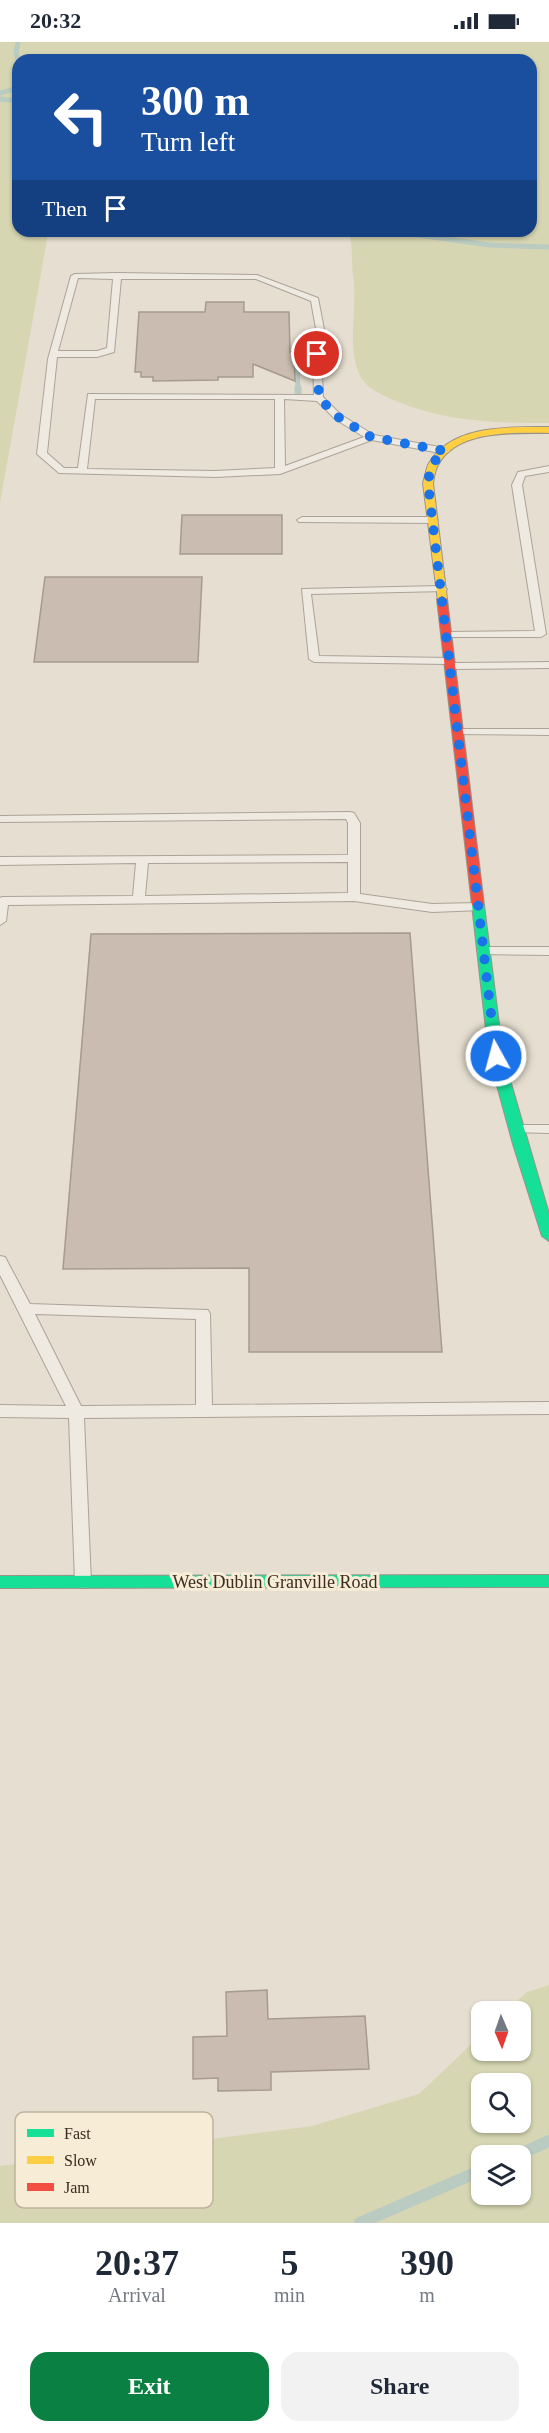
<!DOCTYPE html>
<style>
body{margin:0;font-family:"Times New Roman",serif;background:#f2f2f3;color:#1f2937;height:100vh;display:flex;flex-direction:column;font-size:22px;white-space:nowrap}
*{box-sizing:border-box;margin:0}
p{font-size:20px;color:#747a83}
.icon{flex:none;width:33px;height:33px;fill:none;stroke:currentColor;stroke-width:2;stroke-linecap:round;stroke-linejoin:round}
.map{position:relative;height:2181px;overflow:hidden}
.drawer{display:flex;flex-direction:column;background:#fff;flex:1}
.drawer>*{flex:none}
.banner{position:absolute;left:12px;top:12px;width:525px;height:183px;border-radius:18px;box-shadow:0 2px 4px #0004;background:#1a4fa0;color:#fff;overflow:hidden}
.needle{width:39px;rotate:178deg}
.buttons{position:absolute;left:471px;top:1959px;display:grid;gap:12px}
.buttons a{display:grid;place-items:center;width:60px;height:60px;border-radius:12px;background:#fff;box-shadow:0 2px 4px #0004;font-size:30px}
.pin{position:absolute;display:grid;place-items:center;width:51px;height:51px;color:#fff;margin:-26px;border:3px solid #fff;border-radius:50%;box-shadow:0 2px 6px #0007}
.me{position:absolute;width:66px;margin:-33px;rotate:353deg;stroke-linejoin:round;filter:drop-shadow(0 0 4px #0008)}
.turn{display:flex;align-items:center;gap:21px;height:126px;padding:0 30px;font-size:27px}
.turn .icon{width:78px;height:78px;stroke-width:2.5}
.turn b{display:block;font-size:42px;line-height:51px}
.then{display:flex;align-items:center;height:57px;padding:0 30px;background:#0003;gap:12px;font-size:22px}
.eta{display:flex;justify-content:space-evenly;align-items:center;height:102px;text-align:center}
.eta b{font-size:36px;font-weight:600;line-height:42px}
.action{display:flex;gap:12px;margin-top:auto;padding:12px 30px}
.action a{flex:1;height:69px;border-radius:18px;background:#0b8043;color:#fff;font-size:24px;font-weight:600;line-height:69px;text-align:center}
.action a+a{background:#f2f2f3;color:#1f2937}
.status{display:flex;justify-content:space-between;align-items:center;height:42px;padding:0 30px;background:#fff;direction:ltr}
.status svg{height:16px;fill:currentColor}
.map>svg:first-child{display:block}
.green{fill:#d7d6b2;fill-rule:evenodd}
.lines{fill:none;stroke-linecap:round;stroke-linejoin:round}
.stream-far2{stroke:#bacbc1;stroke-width:5}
.stream-far1{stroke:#bacbc1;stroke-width:7}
.stream{stroke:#bacbc1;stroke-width:12}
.building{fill:#cabcb0;stroke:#a79a8e;stroke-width:1.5}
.lane-casing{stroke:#aca398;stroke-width:2}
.fast-casing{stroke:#9b9388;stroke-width:2}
.slow-casing{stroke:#9b9388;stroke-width:2}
.jam-casing{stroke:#9b9388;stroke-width:2}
.lane{fill:#eee9e1;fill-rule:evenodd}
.fast{fill:#16e098;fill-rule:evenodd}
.slow{fill:#ffcf43;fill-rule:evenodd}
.jam{fill:#f24e42;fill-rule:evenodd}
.route{stroke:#1a73e8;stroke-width:10;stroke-dasharray:0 18}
.labels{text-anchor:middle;stroke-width:6;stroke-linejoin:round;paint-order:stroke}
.near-street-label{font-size:18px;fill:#3c2c1f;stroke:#f7ecd6}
.key{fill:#f7ecd6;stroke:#bfb29f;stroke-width:1.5}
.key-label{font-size:16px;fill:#3c2c1f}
</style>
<div class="status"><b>20:32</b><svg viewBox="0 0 49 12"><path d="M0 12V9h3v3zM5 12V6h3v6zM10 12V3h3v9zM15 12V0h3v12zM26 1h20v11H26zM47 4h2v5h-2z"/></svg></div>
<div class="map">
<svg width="549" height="2181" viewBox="0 0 549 2181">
<rect width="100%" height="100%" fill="#e6ded0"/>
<g class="green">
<path d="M 0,0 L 549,0 L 549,381 C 496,381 446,380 396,359 C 381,353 363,345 358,329 C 347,299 358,264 353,233 C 351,220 354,199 347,189 L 531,189 L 531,18 L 18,18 L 18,189 L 222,189 L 187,194 L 48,192 L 0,461 Z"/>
<path d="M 549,1943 L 549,2181 L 0,2181 L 0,2124 L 312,2084 L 419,2052 L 481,1993 L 482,2008 L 520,2008 L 520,1970 L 506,1969 L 527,1950 ZM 482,2042 L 520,2042 L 520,2080 L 482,2080 ZM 482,2114 L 520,2114 L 520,2152 L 482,2152 Z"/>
</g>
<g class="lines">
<g class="stream-far2">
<path d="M 18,0 L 16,11 L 18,18"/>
<path d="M 0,51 L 18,46"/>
<path d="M 0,57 L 18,59"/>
<path d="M 390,189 L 489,203 L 549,205"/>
<path d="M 297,326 L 298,347"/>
</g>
<path class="stream-far1" d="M 298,346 L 298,350"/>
<g class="stream">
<path d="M 516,2114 L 549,2099"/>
<path d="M 360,2181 L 482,2128"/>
</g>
</g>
<g class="building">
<path d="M 206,260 L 244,260 L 244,270 L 289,270 L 290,310 L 294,309 L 295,339 L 253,322 L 253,335 L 218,335 L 218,338 L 153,339 L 153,335 L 141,335 L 141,330 L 135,330 L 139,270 L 205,270 Z"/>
<path d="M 182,473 L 282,473 L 282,512 L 180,512 Z"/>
<path d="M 45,535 L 202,535 L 198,620 L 34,620 Z"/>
<path d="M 410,891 L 442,1310 L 249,1310 L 249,1226 L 63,1227 L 91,892 Z"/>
<path d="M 267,1948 L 268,1977 L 365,1974 L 369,2027 L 271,2030 L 271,2048 L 218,2049 L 218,2036 L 193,2037 L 193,1995 L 227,1994 L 226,1950 Z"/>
</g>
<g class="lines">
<g class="lane-casing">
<g id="lane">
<path d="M 117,231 L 257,233 L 318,256 L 327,303 L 321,312 L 323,355 L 341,373 L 374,393 L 445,406 L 450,409 L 445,412 L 372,398 L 280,432 L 215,435 L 59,431 L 37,412 L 48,317 L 71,234 L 75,232 ZM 78,236 L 113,237 L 107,306 L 97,309 L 58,309 ZM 121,237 L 256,237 L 311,259 L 319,303 L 313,312 L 314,353 L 88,352 L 78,426 L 64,426 L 47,411 L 57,315 L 97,315 L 114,310 ZM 95,357 L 275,357 L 275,426 L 215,429 L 87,427 ZM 284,357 L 317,359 L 335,377 L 364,395 L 285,424 Z"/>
<path d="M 549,424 L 549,430 L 525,434 L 522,443 L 546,592 L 541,595 L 443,595 L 443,591 L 447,590 L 535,589 L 512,443 L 518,430 Z"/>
<path d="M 302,475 L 433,475 L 438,478 L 433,481 L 299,480 L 297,478 Z"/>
<path d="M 442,544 L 447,547 L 446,549 L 311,552 L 319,614 L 450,616 L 454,617 L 454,621 L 549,620 L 549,626 L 450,627 L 446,626 L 446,622 L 314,620 L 309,617 L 302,547 Z"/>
<path d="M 457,687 L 549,687 L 549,693 L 453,692 L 453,688 Z"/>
<path d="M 350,770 L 354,771 L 360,781 L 360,852 L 432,862 L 478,861 L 482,862 L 484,865 L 482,868 L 432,870 L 354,859 L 8,863 L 6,879 L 0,883 L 0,856 L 2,855 L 133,854 L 136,821 L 0,823 L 0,815 L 348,813 L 348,781 L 346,777 L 0,780 L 0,774 ZM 348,820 L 348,851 L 145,854 L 148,821 Z"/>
<path d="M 483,905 L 549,905 L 549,913 L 479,912 L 477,909 Z"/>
<path d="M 516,1083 L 549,1083 L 549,1091 L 511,1090 L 509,1087 Z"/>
<path d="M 0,1214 L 5,1215 L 30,1262 L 208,1268 L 210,1272 L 212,1363 L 549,1360 L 549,1372 L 84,1376 L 91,1540 L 89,1545 L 83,1546 L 77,1545 L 75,1540 L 69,1376 L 0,1375 L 0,1363 L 66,1364 L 0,1233 ZM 35,1272 L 196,1277 L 196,1363 L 81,1364 Z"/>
</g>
</g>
<g class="fast-casing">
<g id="fast">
<path d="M 478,859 L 484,863 L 503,1014 L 549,1172 L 549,1199 L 542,1194 L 513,1102 L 489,1014 L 472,863 Z"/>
<path d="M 549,1533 L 549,1545 L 0,1546 L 0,1534 Z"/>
</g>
</g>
<g class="slow-casing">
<path id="slow" d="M 549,385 L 549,391 C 515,391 457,387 438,423 C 435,428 434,435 433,441 L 447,557 L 442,560 L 438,559 L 423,441 C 425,435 426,428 428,423 C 450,382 510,385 549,385 Z"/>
</g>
<g class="jam-casing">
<path id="jam" d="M 442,554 L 447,557 L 484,863 L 478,867 L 472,863 L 437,557 Z"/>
</g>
<use href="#lane" class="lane"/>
<use href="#fast" class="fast"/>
<use href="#slow" class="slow"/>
<use href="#jam" class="jam"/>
</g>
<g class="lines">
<path class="route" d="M 317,312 L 319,356 L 338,375 L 371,395 L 445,409 C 433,418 430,426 428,441 L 496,1014"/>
</g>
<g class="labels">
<g class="near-street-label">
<text x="275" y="1546">West Dublin Granville Road</text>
</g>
</g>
<rect x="15" y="2070" width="198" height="96" rx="9" class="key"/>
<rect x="27" y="2087" width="27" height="8" fill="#16e098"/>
<rect x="27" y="2114" width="27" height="8" fill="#ffcf43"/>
<rect x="27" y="2141" width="27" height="8" fill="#f24e42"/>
<g class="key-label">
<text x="64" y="2097">Fast</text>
<text x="64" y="2124">Slow</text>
<text x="64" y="2151">Jam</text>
</g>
</svg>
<div class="buttons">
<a><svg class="needle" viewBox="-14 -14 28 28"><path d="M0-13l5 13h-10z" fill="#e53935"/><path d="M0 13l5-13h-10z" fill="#747a83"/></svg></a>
<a><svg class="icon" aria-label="search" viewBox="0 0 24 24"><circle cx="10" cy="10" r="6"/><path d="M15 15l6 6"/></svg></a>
<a><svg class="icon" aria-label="layers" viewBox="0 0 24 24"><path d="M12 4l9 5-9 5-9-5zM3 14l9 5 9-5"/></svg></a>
</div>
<div class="pin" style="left:317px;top:312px;background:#d93025"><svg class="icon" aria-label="arrive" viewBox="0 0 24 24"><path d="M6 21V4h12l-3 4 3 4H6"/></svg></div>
<svg class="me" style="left:496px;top:1014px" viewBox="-20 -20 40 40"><circle r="17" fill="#1a73e8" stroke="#fff" stroke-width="3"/><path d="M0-11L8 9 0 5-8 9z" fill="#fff"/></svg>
<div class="banner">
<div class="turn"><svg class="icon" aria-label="left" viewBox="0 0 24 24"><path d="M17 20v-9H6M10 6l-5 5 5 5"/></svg><div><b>300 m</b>Turn left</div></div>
<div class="then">Then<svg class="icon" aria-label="arrive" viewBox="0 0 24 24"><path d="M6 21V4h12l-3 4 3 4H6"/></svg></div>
</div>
</div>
<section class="drawer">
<div class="eta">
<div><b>20:37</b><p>Arrival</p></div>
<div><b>5</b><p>min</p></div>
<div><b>390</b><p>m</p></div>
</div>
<div class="action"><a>Exit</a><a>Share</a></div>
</section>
